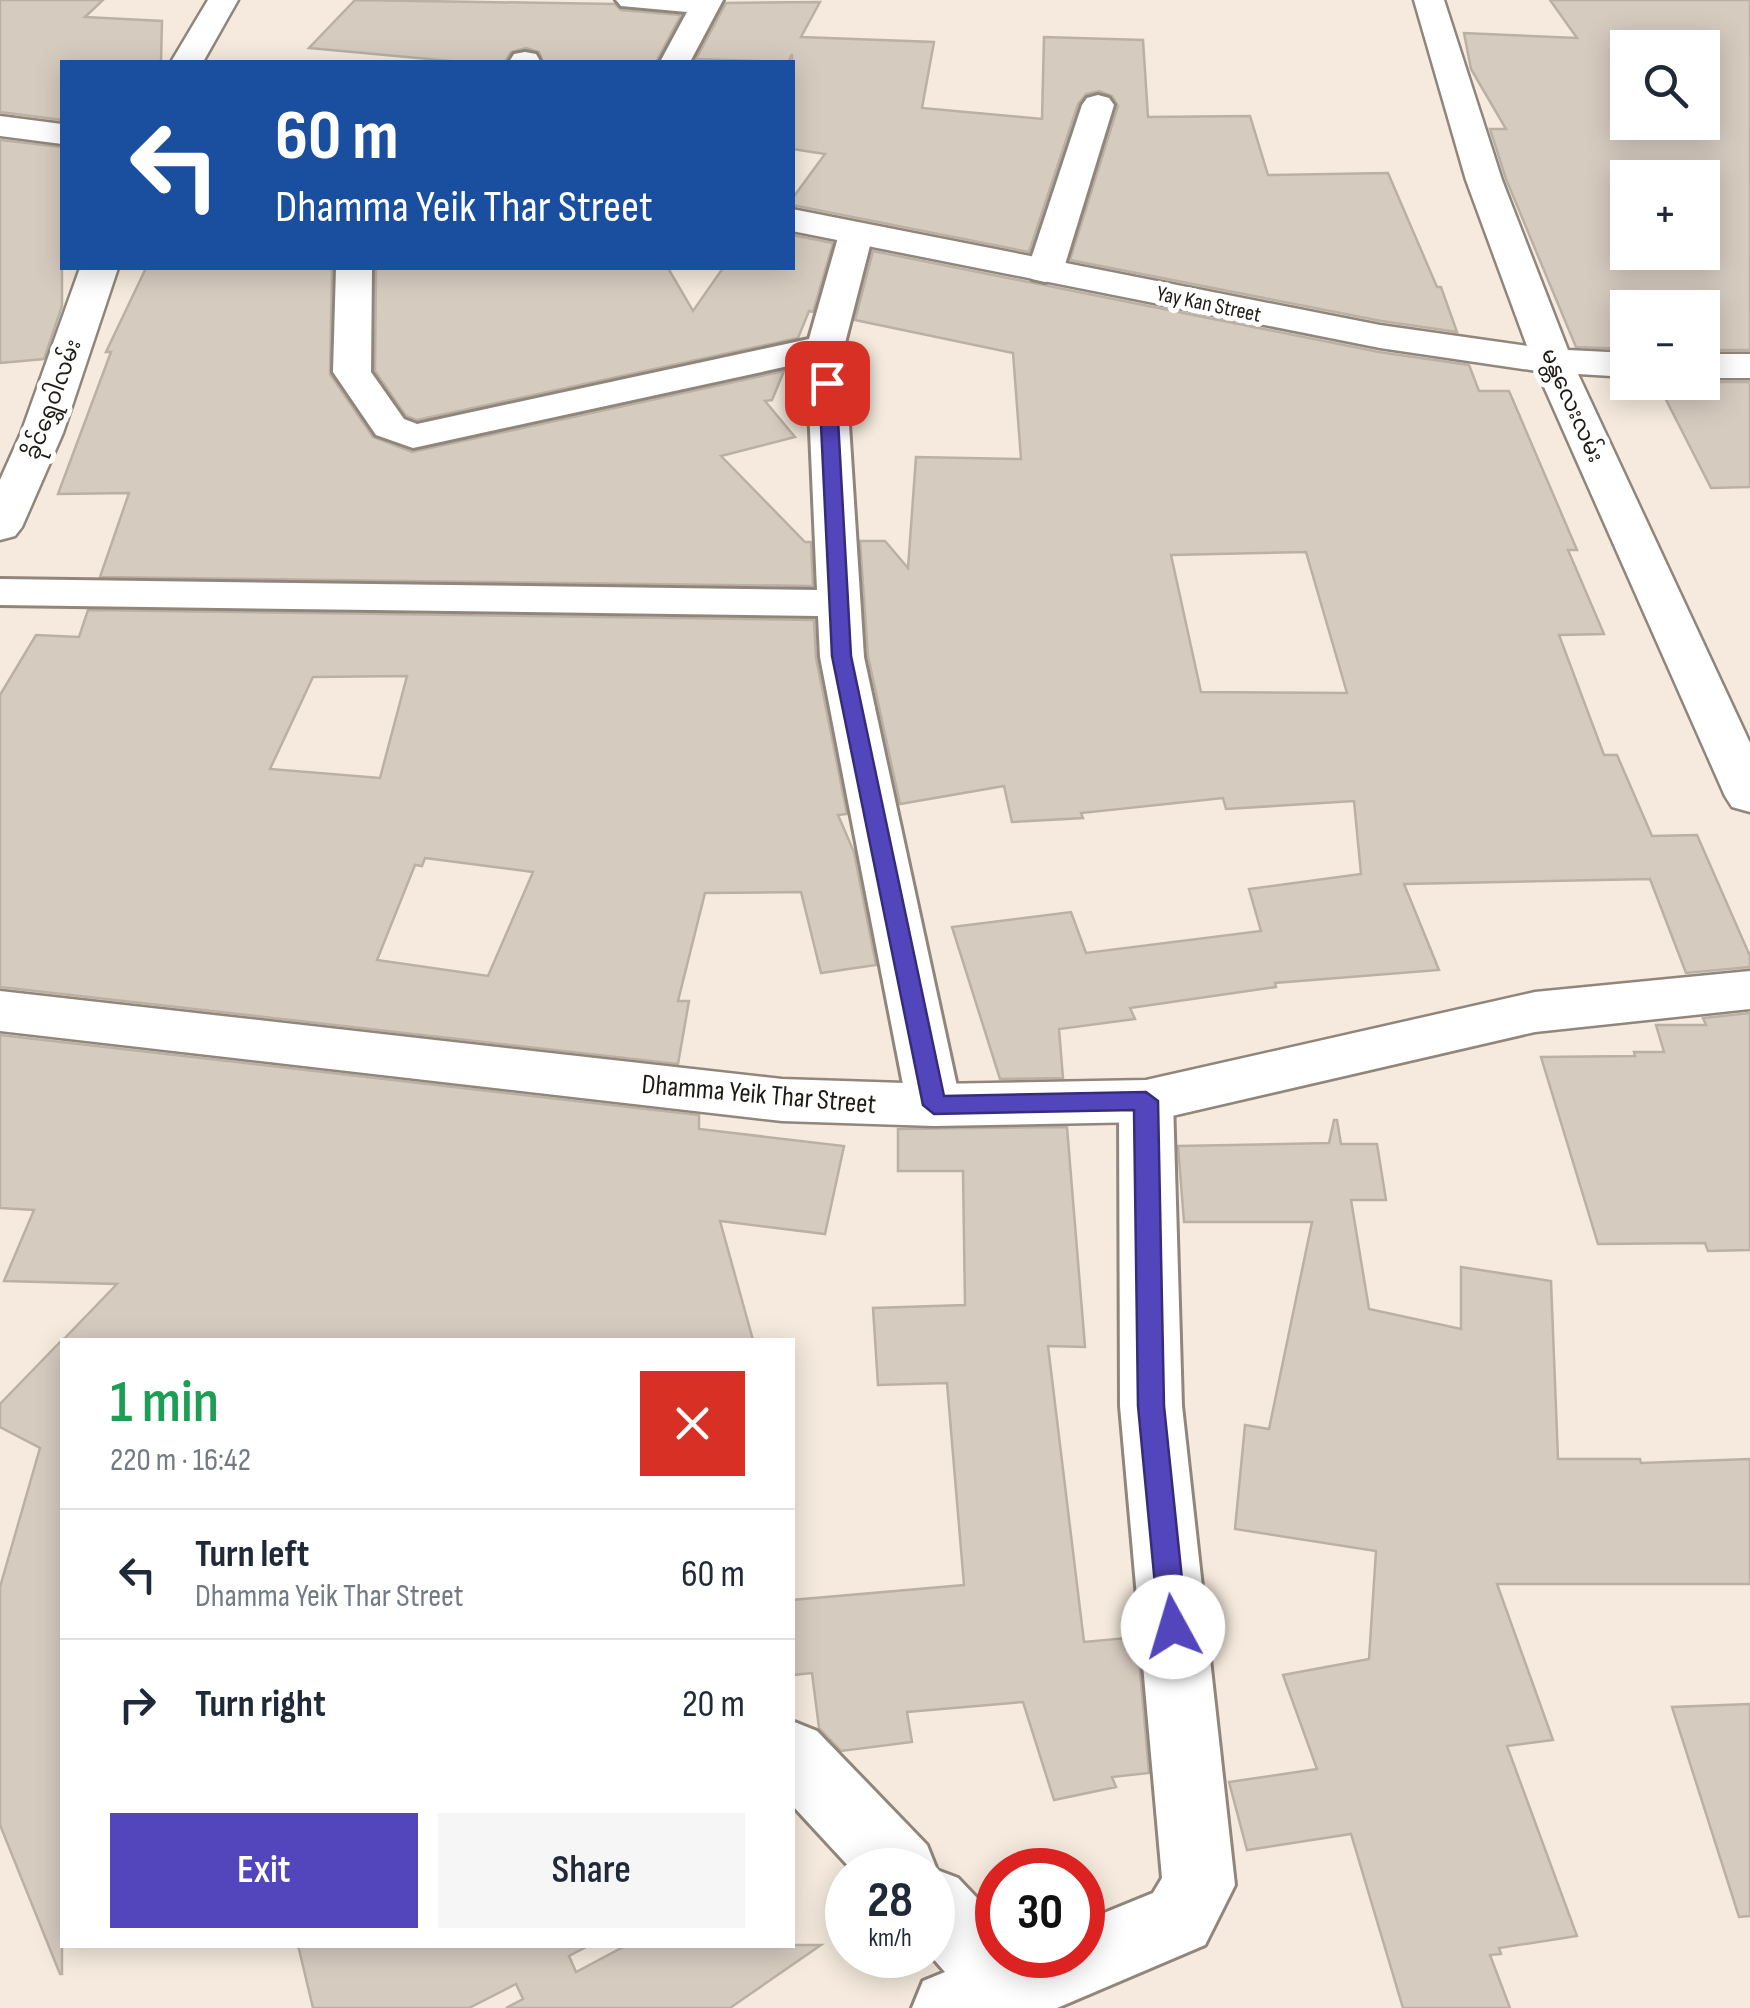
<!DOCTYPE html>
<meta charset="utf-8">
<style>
body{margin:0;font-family:"Sofia Sans Condensed","Noto Sans Myanmar",sans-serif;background:#f6f6f7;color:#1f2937;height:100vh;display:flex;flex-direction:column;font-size:38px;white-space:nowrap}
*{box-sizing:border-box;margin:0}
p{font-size:32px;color:#747a83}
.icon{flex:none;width:55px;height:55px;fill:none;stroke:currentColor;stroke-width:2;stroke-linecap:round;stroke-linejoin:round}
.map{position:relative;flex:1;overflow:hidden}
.side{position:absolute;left:60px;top:1338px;width:735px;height:610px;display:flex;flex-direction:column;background:#fff;border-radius:0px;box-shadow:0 5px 25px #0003}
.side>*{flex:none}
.hud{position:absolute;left:60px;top:60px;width:735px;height:210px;border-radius:0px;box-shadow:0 5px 25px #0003;background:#1a4fa0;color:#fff;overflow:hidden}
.fabs{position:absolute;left:1610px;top:30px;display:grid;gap:20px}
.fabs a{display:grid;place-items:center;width:110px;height:110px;border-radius:0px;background:#fff;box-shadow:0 5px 25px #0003;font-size:50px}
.speed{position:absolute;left:825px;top:1848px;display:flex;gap:20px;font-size:50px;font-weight:700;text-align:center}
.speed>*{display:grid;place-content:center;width:130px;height:130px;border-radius:50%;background:#fff;box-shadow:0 5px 25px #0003;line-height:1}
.speed small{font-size:25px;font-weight:400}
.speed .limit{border:15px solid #d22;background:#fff;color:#111}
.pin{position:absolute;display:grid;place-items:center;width:85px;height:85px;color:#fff;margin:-42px;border-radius:20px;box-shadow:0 5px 15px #0006}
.me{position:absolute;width:110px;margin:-55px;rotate:354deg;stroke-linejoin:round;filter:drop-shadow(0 0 8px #0008)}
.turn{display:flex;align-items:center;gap:35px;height:210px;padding:0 50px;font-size:45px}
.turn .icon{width:130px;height:130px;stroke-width:2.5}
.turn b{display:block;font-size:70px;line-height:85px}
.round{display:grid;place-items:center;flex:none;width:105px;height:105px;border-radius:0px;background:#f6f6f7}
.summary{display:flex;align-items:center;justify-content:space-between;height:170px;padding:0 50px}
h1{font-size:60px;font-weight:600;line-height:75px;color:#1e9e55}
.cta{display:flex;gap:20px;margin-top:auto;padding:20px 50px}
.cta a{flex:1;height:115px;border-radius:0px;background:#5345bc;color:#fff;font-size:40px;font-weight:600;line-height:115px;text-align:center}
.cta a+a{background:#f6f6f7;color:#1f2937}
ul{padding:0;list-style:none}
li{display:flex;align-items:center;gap:30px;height:130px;padding:0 50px;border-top:2px solid #e0e1e3}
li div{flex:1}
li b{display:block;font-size:38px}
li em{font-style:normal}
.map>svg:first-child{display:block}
.building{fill:#d6cbbf;stroke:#bab0a4;stroke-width:2.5;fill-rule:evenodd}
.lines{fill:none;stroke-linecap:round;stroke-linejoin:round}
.street-casing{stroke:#90867b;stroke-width:6}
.secondary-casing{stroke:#90867b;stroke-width:5}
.street{fill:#fff;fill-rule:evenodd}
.secondary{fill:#fff;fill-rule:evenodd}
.route{fill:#5345bc;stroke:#362d7a;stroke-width:2.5}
.labels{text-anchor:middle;stroke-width:10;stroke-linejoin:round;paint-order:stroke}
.far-street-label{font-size:22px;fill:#1f1b16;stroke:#fff}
.street-label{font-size:28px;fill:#1f1b16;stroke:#fff}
</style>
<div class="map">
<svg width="1750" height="2008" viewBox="0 0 1750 2008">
<rect width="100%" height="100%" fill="#f5eadd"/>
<g class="building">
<path d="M 0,0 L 103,0 L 85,17 L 162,21 L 161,62 L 62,62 L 62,120 L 0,112 Z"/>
<path d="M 355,0 L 615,4 L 621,10 L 681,15 L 656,62 L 543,62 L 539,52 L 526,48 L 511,52 L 505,62 L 461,62 L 309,48 Z"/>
<path d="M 1550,0 L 1750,0 L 1750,350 L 1702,350 L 1702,308 L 1628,308 L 1628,349 L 1576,347 L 1506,179 L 1490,129 L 1506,129 L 1471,69 L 1464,33 L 1577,38 ZM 1628,48 L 1702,48 L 1702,122 L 1628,122 ZM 1628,178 L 1702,178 L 1702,252 L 1628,252 Z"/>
<path d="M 820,2 L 801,37 L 934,42 L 922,108 L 1042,119 L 1044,37 L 1143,40 L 1148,117 L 1250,116 L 1268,175 L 1388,173 L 1437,287 L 1441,287 L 1457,332 L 1381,321 L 1070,260 L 1118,106 L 1112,96 L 1099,91 L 1086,94 L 1078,104 L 1029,252 L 792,205 L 792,199 L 825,154 L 792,149 L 792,54 L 788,62 L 696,59 L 726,3 Z"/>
<path d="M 0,140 L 62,147 L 62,306 L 44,359 L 0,363 Z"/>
<path d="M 792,235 L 833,243 L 813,312 L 809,311 L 798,338 L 417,420 L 406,416 L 375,371 L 376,268 L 668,268 L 693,311 L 723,268 L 792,268 Z"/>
<path d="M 873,251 L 1379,352 L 1469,365 L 1479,391 L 1509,391 L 1577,550 L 1568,550 L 1604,634 L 1559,635 L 1604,755 L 1617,755 L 1652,836 L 1697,835 L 1750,956 L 1750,967 L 1686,973 L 1650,879 L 1404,884 L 1439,970 L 1275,983 L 1276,987 L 1130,1008 L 1135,1019 L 1059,1029 L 1063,1078 L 1000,1079 L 952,927 L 1071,912 L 1086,953 L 1261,931 L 1249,889 L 1361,874 L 1354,801 L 1226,809 L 1223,798 L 1081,813 L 1083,818 L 1012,822 L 1004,786 L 900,804 L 868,656 L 860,541 L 885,541 L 908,568 L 916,457 L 1021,459 L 1013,353 L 855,320 ZM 1306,552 L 1347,693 L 1201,692 L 1171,555 Z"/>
<path d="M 146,268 L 332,268 L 330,374 L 373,437 L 412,452 L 784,371 L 772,400 L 765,401 L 795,437 L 721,456 L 805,542 L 811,542 L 813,586 L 100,577 L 129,493 L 58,494 L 111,352 L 106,352 Z"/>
<path d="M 1657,382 L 1750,382 L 1750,487 L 1711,488 Z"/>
<path d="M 88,610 L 814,620 L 816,658 L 847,814 L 838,815 L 854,852 L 876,965 L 821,973 L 801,892 L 705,893 L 678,1001 L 689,1001 L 678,1064 L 0,987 L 0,695 L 36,635 L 79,637 ZM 407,676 L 380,778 L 270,769 L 313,677 ZM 425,858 L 533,872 L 488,976 L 377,960 L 415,865 L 422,866 Z"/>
<path d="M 1750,1013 L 1750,1250 L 1708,1251 L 1705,1243 L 1598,1244 L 1541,1057 L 1635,1056 L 1634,1052 L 1664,1052 L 1656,1025 L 1706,1025 L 1703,1018 Z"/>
<path d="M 0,1035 L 699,1115 L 699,1129 L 844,1146 L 825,1234 L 720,1221 L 753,1340 L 63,1340 L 117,1284 L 4,1281 L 34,1210 L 0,1208 Z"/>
<path d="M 1334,1120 L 1337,1120 L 1341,1144 L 1377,1144 L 1386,1200 L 1351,1200 L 1369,1309 L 1461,1329 L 1461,1267 L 1551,1281 L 1558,1459 L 1640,1459 L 1641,1463 L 1750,1459 L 1750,1584 L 1497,1584 L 1553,1740 L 1507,1746 L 1577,1936 L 1499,1948 L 1501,1954 L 1490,1955 L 1510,2008 L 1403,2008 L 1351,1834 L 1247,1850 L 1229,1782 L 1317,1769 L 1283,1675 L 1369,1659 L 1376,1551 L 1235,1529 L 1245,1425 L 1269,1429 L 1312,1222 L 1184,1222 L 1178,1146 L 1329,1143 Z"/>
<path d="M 1067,1127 L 1085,1347 L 1048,1346 L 1084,1642 L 1137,1637 L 1149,1773 L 1112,1777 L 1116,1787 L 1054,1800 L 1023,1702 L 907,1712 L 912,1742 L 841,1751 L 819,1728 L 812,1673 L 792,1675 L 792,1600 L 964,1585 L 947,1383 L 878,1385 L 873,1308 L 965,1305 L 963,1171 L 898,1171 L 898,1129 Z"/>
<path d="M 62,1340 L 62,1974 L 60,1974 L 0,1825 L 0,1587 L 40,1448 L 0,1427 L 0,1404 Z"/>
<path d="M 1750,1704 L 1750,1916 L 1739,1917 L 1672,1707 Z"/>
<path d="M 298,1945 L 590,1945 L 569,1956 L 576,1972 L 627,1945 L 821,1945 L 730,2008 L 506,2008 L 523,1999 L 516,1984 L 469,2008 L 313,2008 Z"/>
</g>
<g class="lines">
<g class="street-casing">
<g id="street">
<path d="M 616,0 L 723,0 L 690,62 L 660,62 L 687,12 L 621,6 Z"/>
<path d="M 525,52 L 536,54 L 540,61 L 509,62 L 514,54 Z"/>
<path d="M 1098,95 L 1109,98 L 1114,105 L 1063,271 L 1058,279 L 1045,282 L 1032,279 L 1027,271 L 1082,105 L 1087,98 Z"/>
<path d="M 856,224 L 868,227 L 873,234 L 844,347 L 864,657 L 961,1105 L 953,1119 L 934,1125 L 915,1119 L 907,1105 L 820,657 L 818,616 L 0,605 L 0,579 L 817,590 L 807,362 L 413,448 L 376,435 L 333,372 L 336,268 L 372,268 L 371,372 L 404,419 L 417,424 L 809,339 L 839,234 L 844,227 Z"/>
<path d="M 1146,1081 L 1165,1087 L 1173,1101 L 1182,1406 L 1235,1885 L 1205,1945 L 1057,2008 L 912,2008 L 923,1981 L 945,1972 L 930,1955 L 932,1870 L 852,1870 L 792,1805 L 792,1721 L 817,1731 L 927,1845 L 937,1870 L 958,1878 L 998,1920 L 998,1955 L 1082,1955 L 1082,1922 L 1153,1893 L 1162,1878 L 1120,1406 L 1119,1101 L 1127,1087 Z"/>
</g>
</g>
<g class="secondary-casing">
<g id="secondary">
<path d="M 208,0 L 238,0 L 203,62 L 171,62 Z"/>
<path d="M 1414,0 L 1444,0 L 1502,180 L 1568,350 L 1628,353 L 1628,377 L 1578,374 L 1750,743 L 1750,812 L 1732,807 L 1725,796 L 1537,371 L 1380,348 L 792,231 L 792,209 L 1380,325 L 1527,346 L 1466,180 Z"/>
<path d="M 0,116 L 62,124 L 62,144 L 0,136 Z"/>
<path d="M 80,268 L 118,268 L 63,433 L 22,527 L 15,536 L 0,540 L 0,480 L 21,433 Z"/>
<rect x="1702" y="354" width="48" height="24"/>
<path d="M 1750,971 L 1750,1009 L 1535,1032 L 1146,1122 L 934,1126 L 782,1121 L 0,1031 L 0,991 L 782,1079 L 934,1084 L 1146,1080 L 1535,992 Z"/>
</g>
</g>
<use href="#street" class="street"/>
<use href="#secondary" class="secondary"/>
</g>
<path class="route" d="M 827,378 L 836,383 L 851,656 L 944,1096 L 1146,1092 L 1158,1101 L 1164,1406 L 1187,1627 L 1183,1636 L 1173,1640 L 1163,1636 L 1159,1627 L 1138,1406 L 1134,1110 L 934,1114 L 923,1105 L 832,656 L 819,383 Z"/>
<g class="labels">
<g class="far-street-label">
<text transform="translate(1209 303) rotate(12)" y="8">Yay Kan Street</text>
<text transform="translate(52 399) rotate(-70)" y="8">ခိုင်ရွှေဝါလမ်း</text>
<text transform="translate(1573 405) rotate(66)" y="8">မန္တလေးလမ်း</text>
</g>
<g class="street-label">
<text transform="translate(759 1093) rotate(5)" y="10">Dhamma Yeik Thar Street</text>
</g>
</g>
</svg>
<div class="fabs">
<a><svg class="icon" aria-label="search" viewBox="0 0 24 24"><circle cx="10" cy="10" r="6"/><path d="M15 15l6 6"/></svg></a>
<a>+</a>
<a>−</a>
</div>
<div class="speed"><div>28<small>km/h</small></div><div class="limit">30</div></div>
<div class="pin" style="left:827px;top:383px;background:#d93025"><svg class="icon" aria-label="arrive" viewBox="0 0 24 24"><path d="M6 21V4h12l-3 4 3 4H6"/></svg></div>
<svg class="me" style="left:1173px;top:1627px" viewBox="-20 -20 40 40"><circle r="19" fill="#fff"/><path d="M0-13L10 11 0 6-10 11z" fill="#5345bc"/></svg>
<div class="hud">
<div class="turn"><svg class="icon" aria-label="left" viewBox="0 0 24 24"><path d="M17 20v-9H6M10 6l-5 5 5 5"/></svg><div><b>60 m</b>Dhamma Yeik Thar Street</div></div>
</div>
<section class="side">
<div class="summary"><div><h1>1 min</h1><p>220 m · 16:42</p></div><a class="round" style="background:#d93025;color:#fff"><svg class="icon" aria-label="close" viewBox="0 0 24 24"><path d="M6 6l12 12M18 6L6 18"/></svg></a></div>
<ul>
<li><svg class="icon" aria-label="left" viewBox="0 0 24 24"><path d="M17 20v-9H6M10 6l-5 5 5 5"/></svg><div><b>Turn left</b><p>Dhamma Yeik Thar Street</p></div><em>60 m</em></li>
<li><svg class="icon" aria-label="right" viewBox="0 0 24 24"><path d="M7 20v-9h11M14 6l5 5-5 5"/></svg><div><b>Turn right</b></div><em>20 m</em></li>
</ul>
<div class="cta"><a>Exit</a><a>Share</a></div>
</section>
</div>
